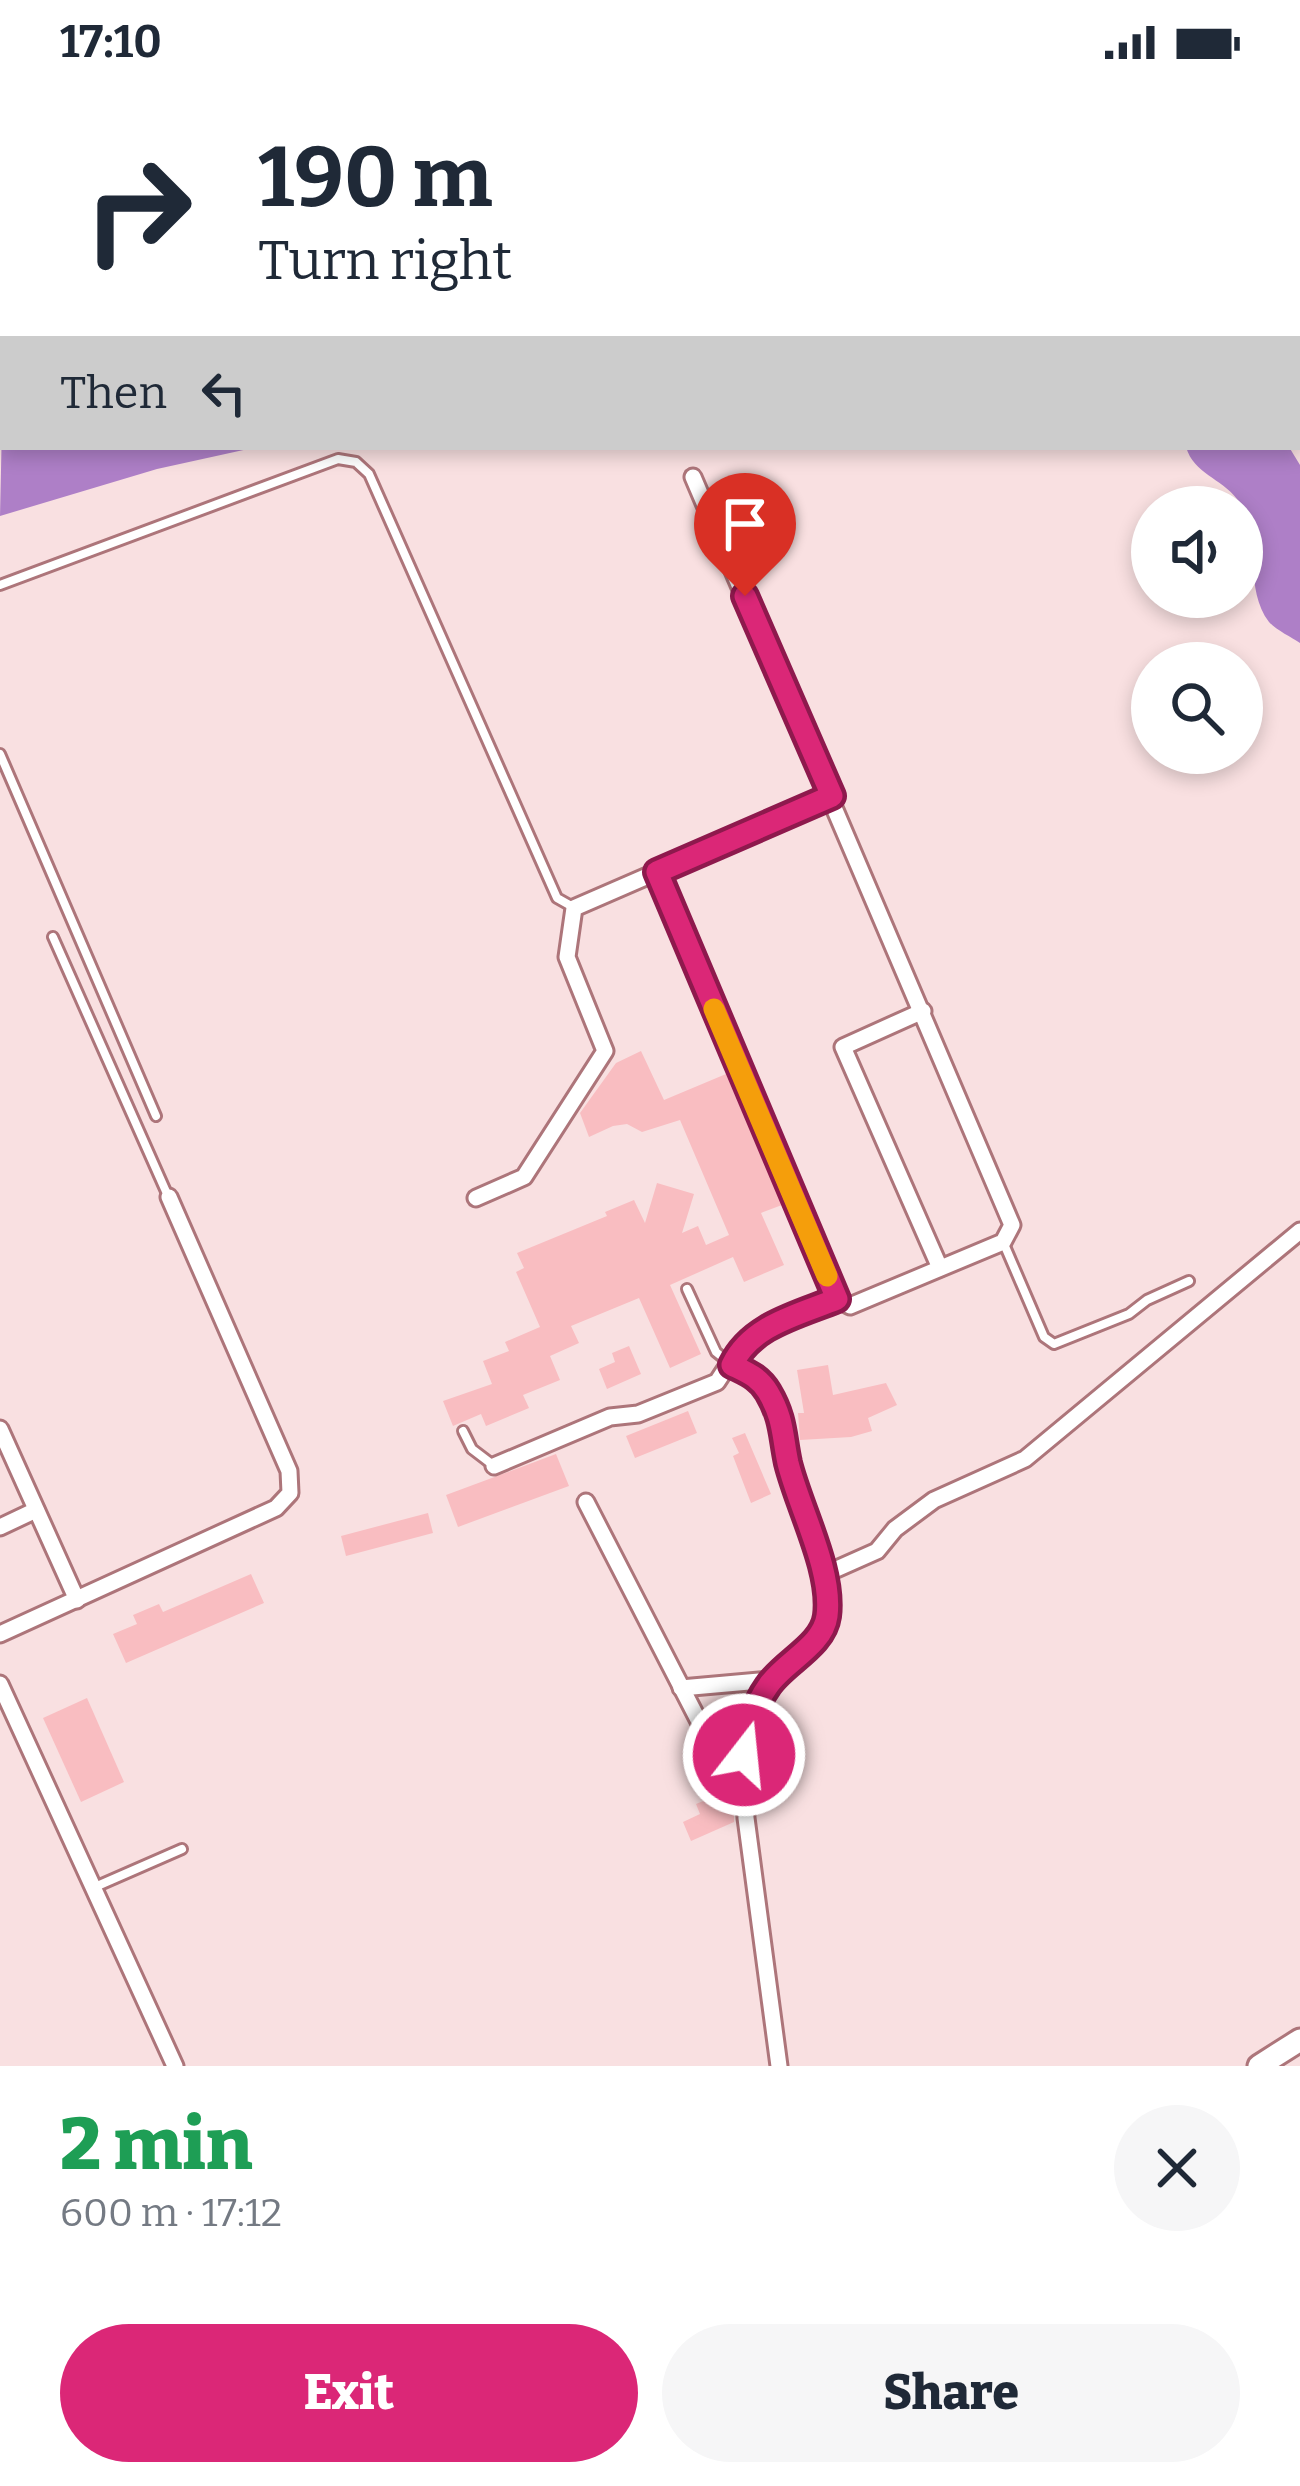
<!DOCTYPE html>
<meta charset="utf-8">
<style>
body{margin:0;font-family:Bitter,serif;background:#f6f6f7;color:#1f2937;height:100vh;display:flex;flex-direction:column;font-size:45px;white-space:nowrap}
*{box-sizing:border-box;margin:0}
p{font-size:39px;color:#747a83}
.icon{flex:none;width:66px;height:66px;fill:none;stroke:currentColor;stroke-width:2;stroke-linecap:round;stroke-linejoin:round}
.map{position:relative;height:1982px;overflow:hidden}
.details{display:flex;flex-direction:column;background:#fff;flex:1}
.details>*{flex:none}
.banner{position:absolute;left:0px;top:0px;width:1302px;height:366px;box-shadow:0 6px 18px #0003;background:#fff;color:#1f2937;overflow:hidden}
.controls{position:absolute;left:1131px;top:402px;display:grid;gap:24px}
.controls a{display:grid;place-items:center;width:132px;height:132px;border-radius:50%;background:#fff;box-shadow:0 6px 18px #0003;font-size:60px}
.pin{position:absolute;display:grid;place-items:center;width:102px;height:102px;color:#fff;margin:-123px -51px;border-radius:50% 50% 50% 0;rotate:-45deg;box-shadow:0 0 12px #0007}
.pin .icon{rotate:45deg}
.me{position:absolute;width:132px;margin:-66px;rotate:16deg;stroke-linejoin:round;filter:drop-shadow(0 0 9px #0008)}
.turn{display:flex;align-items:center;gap:42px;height:252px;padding:0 60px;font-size:54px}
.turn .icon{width:156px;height:156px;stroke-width:2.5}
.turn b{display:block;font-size:84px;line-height:102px}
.then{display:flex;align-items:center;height:114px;padding:0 60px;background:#0003;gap:24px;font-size:45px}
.round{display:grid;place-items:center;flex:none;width:126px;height:126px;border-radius:63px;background:#f6f6f7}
.summary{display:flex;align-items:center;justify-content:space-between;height:204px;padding:0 60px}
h1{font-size:72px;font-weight:800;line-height:90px;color:#1e9e55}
.cta{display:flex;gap:24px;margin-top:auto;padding:24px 60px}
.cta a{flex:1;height:138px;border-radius:72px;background:#db2777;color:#fff;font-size:48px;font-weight:800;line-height:138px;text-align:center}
.cta a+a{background:#f6f6f7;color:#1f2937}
.status{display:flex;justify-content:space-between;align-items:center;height:84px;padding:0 60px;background:#fff;direction:ltr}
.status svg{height:33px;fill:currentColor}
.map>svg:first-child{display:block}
.water{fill:#ae7fc7}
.building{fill:#f9bdc1}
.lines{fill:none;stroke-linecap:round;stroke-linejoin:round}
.lane-casing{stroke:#ad757a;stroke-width:14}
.street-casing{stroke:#ad757a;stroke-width:21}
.secondary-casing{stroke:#ad757a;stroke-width:27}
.lane{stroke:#fff;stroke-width:8}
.street{stroke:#fff;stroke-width:15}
.secondary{stroke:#fff;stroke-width:21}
.route-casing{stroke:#8e194d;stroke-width:30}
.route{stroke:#db2777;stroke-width:21}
.slow{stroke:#f59e0b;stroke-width:21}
</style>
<div class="status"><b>17:10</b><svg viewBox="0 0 49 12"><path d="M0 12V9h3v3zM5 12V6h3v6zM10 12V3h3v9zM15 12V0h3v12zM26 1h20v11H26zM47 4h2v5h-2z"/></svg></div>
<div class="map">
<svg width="1300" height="1982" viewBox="0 0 1300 1982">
<rect width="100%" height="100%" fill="#f9e0e1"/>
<g class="water">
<path d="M 3,294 L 3,363 L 257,363 L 157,385 L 0,432 Z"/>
<path d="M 1186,363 L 1289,363 L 1300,381 L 1300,559 C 1291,553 1276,546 1269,538 C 1242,502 1263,448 1237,415 C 1221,394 1194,390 1186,363 Z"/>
</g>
<g class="building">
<path d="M 641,967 L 664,1016 L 726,990 L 782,1121 L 761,1129 L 784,1181 L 744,1198 L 733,1173 L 670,1201 L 701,1270 L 670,1284 L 639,1214 L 571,1242 L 579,1259 L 550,1272 L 560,1296 L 523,1311 L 529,1324 L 486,1342 L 481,1330 L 453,1342 L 443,1317 L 492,1300 L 483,1277 L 509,1267 L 505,1258 L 540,1243 L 516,1188 L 524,1184 L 517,1169 L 607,1132 L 605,1128 L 634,1116 L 645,1139 L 657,1099 L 694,1110 L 682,1149 L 698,1142 L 706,1161 L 729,1151 L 680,1036 L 642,1048 L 627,1040 L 613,1042 L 589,1053 L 580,1029 L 616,979 Z"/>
<path d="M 629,1262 L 641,1290 L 607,1305 L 599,1285 L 615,1278 L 612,1269 Z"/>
<path d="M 828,1281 L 833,1311 L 886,1299 L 897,1321 L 868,1334 L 872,1347 L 851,1353 L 800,1356 L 798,1329 L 804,1329 L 797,1286 Z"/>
<path d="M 688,1327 L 697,1349 L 635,1374 L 626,1352 Z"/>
<path d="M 745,1349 L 771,1410 L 751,1419 L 733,1372 L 739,1369 L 732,1354 Z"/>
<path d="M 556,1370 L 569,1402 L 458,1443 L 446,1411 Z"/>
<path d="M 428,1429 L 433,1449 L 346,1472 L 341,1452 Z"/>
<path d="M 251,1490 L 264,1519 L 126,1579 L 113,1550 L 137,1540 L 133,1531 L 159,1520 L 163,1528 Z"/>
<path d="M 87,1614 L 124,1698 L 81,1718 L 43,1634 Z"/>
<path d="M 725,1708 L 734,1722 L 734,1738 L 691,1757 L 683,1738 L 700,1730 L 696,1720 Z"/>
</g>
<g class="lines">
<g class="lane-casing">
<g id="lane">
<path d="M 0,99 L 3,97"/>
<path d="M 0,501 L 338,375 L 356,378 L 369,390 L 557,814 L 573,823"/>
<path d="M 0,670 L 156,1032"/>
<path d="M 53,853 L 168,1112"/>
<path d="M 1004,1160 L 1044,1253 L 1054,1260 L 1129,1230 L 1147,1216 L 1189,1197"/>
<path d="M 687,1205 L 716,1268 L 731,1280"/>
<path d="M 463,1347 L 472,1365 L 493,1381"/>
<path d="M 95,1803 L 182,1765"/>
</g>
</g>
<g class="street-casing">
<g id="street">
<path d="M 657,788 L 837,1215"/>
<path d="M 923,927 L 843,963 L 940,1184"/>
<path d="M 476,1114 L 524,1093 L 605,967 L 567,873 L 574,824 L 832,712"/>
<path d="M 732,1281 L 759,1294 L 786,1346 L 787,1375 L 823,1491 L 827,1532 L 819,1552 L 771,1596 L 760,1614 L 750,1637 L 744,1671 L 746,1734 L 779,1982"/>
<path d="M 0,1345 L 77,1516"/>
<path d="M 494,1382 L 610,1333 L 638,1330 L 717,1298 L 740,1263 L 759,1247 L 837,1215 L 850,1222 L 1003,1158 L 1012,1141 L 693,393"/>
<path d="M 586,1418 L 723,1684 L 742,1712"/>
<path d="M 0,1443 L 36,1426"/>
<path d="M 823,1491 L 877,1467 L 895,1445 L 934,1416 L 1025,1375 L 1300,1147"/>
<path d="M 0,1550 L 276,1424 L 290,1409 L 289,1387 L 169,1113"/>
<path d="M 0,1600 L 175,1982"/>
<path d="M 681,1604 L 771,1596"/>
</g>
</g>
<g class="secondary-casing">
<path id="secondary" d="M 1259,1982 L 1300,1956"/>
</g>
<use href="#lane" class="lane"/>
<use href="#street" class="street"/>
<use href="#secondary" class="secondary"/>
</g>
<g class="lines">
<g class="route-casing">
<path id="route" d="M 744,1671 C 748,1646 753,1623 768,1602 C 784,1578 823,1562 827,1532 C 833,1486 799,1424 788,1379 C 782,1351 784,1335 768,1308 C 759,1293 748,1289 732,1281 C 751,1241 798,1231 837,1215 L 657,788 L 832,712 L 745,512"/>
</g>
<use href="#route" class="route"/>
<path class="slow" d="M 714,925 L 827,1192"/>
</g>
</svg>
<div class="controls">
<a><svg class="icon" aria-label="sound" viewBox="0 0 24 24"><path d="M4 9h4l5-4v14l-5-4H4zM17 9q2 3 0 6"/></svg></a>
<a><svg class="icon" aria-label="search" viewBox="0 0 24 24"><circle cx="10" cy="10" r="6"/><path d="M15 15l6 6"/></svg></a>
</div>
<div class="pin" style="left:745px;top:512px;background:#d93025"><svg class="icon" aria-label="arrive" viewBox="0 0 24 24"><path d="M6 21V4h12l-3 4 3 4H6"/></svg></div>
<svg class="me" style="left:744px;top:1671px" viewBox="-20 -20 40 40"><circle r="17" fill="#db2777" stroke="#fff" stroke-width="3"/><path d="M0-11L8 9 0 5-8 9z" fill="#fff"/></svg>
<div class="banner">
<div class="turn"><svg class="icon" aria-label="right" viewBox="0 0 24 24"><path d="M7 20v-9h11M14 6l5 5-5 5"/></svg><div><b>190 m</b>Turn right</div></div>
<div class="then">Then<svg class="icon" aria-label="left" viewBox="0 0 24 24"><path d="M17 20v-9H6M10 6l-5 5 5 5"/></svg></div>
</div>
</div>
<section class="details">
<div class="summary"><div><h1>2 min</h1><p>600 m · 17:12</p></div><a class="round"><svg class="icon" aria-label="close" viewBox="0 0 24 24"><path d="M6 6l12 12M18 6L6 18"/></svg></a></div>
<div class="cta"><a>Exit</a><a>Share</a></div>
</section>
